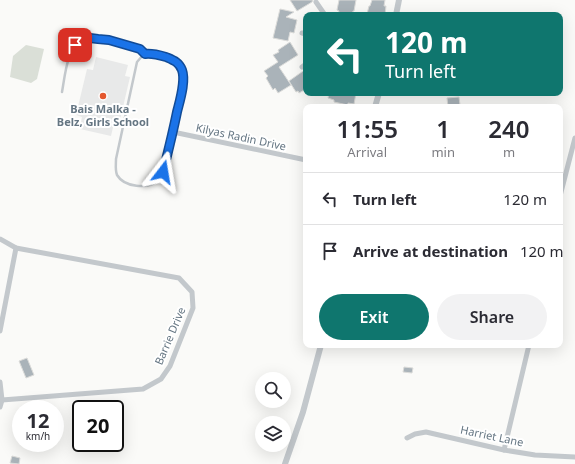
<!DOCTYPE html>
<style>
body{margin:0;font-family:"Noto Sans",sans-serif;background:#f2f2f3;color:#2b2b33;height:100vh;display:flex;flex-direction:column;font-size:15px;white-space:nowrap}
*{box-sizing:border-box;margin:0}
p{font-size:13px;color:#7c7c81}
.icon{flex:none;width:22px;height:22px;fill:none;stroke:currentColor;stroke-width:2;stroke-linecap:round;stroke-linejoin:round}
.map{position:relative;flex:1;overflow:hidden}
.side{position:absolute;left:303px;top:104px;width:260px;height:244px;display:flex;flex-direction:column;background:#fff;border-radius:8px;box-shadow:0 4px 16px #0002}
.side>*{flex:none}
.top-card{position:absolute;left:303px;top:12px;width:260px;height:84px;border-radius:8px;box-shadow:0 4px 16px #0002;background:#0f766e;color:#fff;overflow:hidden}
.tools{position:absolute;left:255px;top:372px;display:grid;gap:8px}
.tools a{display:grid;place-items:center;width:36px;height:36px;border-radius:50%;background:#fff;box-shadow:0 4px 16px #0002;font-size:20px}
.speed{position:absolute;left:12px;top:400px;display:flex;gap:8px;font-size:20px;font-weight:700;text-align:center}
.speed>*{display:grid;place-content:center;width:52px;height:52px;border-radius:50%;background:#fff;box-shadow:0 4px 16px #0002;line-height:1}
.speed small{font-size:10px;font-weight:400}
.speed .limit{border:2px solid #111;border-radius:6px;background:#fff;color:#111}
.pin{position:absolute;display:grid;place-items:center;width:34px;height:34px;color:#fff;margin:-17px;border-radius:8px;box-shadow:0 2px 6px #0006}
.me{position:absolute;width:44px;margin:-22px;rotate:14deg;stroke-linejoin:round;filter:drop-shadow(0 0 3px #0008)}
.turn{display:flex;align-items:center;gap:14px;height:84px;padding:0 16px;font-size:18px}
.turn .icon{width:52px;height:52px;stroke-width:2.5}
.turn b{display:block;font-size:28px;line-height:34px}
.eta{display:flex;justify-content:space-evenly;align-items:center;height:68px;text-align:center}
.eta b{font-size:24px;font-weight:600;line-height:28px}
.primary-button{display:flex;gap:8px;margin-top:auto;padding:8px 16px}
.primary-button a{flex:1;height:46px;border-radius:24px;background:#0f766e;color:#fff;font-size:16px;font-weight:600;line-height:46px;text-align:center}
.primary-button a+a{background:#f2f2f3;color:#2b2b33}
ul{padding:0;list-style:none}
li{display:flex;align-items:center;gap:12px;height:52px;padding:0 16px;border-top:1px solid #e1e1e2}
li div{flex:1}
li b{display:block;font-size:15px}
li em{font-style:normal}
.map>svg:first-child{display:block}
.built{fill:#e8e9e9}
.green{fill:#dadfd7}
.building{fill:#aab3b9;stroke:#dcdcda}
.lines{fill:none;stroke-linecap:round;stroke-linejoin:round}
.service{stroke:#c3c8cc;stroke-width:2.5}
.minor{stroke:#c3c8cc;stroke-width:5}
.tertiary{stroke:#c3c8cc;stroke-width:6}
.route-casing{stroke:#114b97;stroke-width:10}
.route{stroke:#1a73e8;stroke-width:7}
.poi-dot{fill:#e4572e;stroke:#fff;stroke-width:1.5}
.labels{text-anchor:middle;stroke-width:4;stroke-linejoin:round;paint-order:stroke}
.poi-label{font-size:11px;font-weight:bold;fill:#657683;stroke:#fff}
.street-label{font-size:11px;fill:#657683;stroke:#fff}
</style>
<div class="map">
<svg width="575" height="464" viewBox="0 0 575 464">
<rect width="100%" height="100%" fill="#fafaf8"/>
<path class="built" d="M 96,57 L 128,65 L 125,76 L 130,77 L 119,124 L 114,123 L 111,136 L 80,129 L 82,117 L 76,115 L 87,69 L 93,70 Z"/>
<path class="green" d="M 26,45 L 44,49 L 37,79 L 31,83 L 10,77 L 13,56 Z"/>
<g class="building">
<path d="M 290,0 L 313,0 L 312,2 L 297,11 Z"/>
<path d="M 339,0 L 356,0 L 354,11 L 353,11 L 352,15 L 338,15 L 339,11 L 337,10 Z"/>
<path d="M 372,0 L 385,0 L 384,6 L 386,6 L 385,15 L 370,15 L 370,14 L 367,14 L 369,6 L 370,6 Z"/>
<path d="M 280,9 L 294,12 L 286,17 L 297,20 L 294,33 L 290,32 L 288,41 L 273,38 Z"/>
<path d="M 290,42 L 298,55 L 279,67 L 291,85 L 278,93 L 275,88 L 273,90 L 266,78 L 268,76 L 264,71 L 278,62 L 273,55 L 279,52 L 278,50 Z"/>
<path d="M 306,69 L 306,89 L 299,93 L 298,91 L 296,92 L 289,81 Z"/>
<path d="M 329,93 L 356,93 L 354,104 L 348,103 L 348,105 L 334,102 L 334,100 L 328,98 Z"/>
<path d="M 459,97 L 460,105 L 448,107 L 447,98 Z"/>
<path d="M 27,358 L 34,375 L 26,378 L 19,361 Z"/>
<path d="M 404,367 L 413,368 L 412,373 L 403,372 Z"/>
<path d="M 12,456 L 20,458 L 19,464 L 10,463 Z"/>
</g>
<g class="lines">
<g class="service">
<path d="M 150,53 C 160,55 175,57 180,66 C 190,81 167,153 163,172 C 161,175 160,178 158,180 C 148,190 124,187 117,175 C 115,170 116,164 116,159 L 137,62 L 143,55 Z"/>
<path d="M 62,92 C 65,76 67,46 83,39 C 92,36 105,39 114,42 C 120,43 135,46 140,49 C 142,51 143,52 144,54"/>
</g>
<g class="minor">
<path d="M 316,2 L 325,15"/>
<path d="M 302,33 L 306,34"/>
<path d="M 302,67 L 306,64"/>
<path d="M 173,132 L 306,160"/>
<path d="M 560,196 L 575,138"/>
<path d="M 0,239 L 16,248 L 179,278 L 192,292 L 193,308 L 170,366 L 161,379 L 143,389 L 2,400"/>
<path d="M 0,331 L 16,248"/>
<path d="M 0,382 L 2,400 L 0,407"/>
<path d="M 407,438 L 415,434 L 426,432 L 504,450 L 535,455 L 575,457"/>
<path d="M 504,450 L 529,345"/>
</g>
<g class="tertiary">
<path d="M 396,15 L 399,0"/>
<path d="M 375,107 L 379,93"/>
<path d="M 285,464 L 303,412 L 321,345"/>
</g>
</g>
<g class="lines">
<g class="route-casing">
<path id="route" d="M 75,45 L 83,39 L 90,38 L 98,39 L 109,40 L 140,49 L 145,54 C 152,53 159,55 166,57 C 173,60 179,62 182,70 C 186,81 180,100 177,112 C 173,132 168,152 163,172"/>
</g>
<use href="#route" class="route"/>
</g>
<circle class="poi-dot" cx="103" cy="96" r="4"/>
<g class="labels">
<g class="poi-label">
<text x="103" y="113">Bais Malka -<tspan x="103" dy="13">Belz, Girls School</tspan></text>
</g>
<g class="street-label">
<text transform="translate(241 137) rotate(12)" y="4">Kilyas Radin Drive</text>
<text transform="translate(170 336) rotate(-67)" y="4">Barrie Drive</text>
<text transform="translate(492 436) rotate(12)" y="4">Harriet Lane</text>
</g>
</g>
</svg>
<div class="tools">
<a><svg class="icon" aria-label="search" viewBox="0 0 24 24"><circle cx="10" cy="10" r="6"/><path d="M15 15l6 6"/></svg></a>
<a><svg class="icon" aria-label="layers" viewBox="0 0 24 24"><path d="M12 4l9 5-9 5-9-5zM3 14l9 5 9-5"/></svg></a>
</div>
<div class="speed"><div>12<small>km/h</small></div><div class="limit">20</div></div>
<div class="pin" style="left:75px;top:45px;background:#d93025"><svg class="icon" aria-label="arrive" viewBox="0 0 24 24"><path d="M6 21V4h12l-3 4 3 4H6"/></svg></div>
<svg class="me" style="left:163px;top:172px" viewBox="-20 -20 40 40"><path d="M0-17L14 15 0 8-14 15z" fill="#1a73e8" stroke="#fff" stroke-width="4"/></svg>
<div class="top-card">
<div class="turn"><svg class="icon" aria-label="left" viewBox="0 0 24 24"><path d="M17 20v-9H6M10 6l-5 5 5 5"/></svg><div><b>120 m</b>Turn left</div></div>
</div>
<section class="side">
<div class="eta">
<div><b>11:55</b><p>Arrival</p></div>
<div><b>1</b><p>min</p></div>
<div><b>240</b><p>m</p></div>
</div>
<ul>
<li><svg class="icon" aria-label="left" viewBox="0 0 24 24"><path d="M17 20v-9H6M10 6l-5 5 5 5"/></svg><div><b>Turn left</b></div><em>120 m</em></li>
<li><svg class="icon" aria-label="arrive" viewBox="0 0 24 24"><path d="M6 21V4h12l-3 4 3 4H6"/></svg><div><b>Arrive at destination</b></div><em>120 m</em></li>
</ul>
<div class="primary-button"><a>Exit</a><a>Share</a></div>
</section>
</div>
